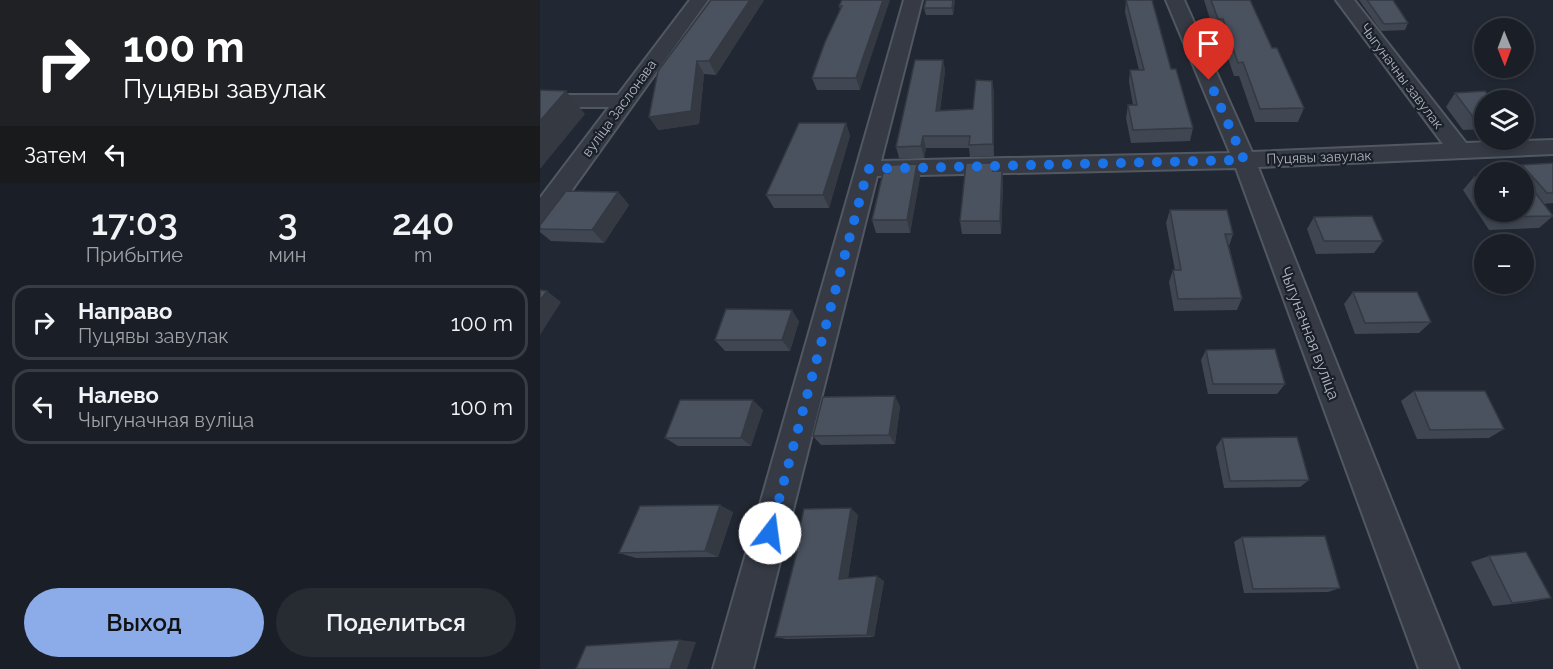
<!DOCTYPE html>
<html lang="ru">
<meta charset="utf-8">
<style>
body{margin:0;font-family:Raleway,sans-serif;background:#272b32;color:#f1f3f6;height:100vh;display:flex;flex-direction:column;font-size:22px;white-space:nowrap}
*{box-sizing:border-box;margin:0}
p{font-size:20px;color:#9fa2a7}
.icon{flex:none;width:33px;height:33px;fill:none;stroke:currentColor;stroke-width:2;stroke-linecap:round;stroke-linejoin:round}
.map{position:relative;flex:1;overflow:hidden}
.panel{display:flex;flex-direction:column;background:#1a1e26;width:540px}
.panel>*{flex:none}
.hud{background:#202124;color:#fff;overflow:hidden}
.needle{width:39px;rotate:179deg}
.fabs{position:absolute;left:934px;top:18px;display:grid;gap:12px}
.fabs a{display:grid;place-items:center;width:60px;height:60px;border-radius:50%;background:#1a1e26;box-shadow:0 3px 9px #0003,0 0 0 2px #383c43;font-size:30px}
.pin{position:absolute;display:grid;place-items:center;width:51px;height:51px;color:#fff;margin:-62px -26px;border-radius:50% 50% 50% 0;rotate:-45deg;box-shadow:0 0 6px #0007}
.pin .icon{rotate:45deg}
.me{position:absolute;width:66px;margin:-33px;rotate:15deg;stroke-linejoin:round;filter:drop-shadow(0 0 4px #0008)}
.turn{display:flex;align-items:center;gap:21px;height:126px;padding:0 24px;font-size:27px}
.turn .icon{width:78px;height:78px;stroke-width:2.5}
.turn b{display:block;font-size:42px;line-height:51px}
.then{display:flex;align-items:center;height:57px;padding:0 24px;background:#0003;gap:12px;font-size:22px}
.eta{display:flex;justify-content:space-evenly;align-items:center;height:102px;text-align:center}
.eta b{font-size:36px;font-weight:600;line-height:42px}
.button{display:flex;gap:12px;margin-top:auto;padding:12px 24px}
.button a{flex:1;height:69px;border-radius:36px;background:#8bace9;color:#111;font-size:24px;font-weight:600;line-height:69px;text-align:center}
.button a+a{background:#272b32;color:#f1f3f6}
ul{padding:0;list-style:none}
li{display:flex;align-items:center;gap:18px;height:75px;margin:0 12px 9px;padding:0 12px;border:3px solid #383c43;border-radius:18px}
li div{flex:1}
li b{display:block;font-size:22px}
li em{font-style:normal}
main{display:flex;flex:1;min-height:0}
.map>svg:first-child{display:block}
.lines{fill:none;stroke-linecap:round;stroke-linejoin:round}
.minor-casing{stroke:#525862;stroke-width:4}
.minor{fill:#353a44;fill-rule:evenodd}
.wall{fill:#404752}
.shaded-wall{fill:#343942}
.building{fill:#4a525f;stroke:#343942;stroke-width:1.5}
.route{stroke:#1a73e8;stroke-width:10;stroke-dasharray:0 18}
.labels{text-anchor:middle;stroke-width:4.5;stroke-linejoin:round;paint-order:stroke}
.far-street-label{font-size:14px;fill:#afb5c1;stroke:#1a1f28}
.street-label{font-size:16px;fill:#afb5c1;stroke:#1a1f28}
</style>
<main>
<section class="panel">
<div class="hud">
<div class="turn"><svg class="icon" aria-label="right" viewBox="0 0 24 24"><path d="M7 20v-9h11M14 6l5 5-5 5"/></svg><div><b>100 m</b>Пуцявы завулак</div></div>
<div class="then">Затем<svg class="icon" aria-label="left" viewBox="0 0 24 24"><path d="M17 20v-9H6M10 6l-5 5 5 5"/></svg></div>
</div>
<div class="eta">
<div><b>17:03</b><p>Прибытие</p></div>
<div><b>3</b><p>мин</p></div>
<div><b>240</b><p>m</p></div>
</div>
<ul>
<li><svg class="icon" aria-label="right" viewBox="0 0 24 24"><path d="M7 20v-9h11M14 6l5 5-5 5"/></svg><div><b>Направо</b><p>Пуцявы завулак</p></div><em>100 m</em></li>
<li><svg class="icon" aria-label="left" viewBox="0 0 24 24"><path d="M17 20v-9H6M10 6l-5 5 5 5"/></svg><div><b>Налево</b><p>Чыгуначная вуліца</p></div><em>100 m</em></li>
</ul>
<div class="button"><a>Выход</a><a>Поделиться</a></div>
</section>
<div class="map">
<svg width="1013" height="669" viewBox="0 0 1013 669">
<rect width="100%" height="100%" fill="#222833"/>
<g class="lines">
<g class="minor-casing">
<g id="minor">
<path d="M 150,0 L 168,0 L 9,222 L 0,225 L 0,198 L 69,107 L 0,107 L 0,95 L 78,95 Z"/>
<path d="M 364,0 L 382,0 L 341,161 L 690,153 L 626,0 L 644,0 L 712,152 L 903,144 L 796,0 L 814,0 L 926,143 L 1013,140 L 1013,154 L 718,167 L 919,669 L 879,669 L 696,168 L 337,176 L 213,669 L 173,669 Z"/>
</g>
</g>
<use href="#minor" class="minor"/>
</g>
<g class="wall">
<path d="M 171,0 L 224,0 L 176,75 L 164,74 L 159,124 L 118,130 Z"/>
<path d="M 302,0 L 320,90 L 277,90 L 272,78 L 300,9 L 299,6 Z"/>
<path d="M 386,0 L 415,0 L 413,15 L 386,15 L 384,8 Z"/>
<path d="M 586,0 L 631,69 L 653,128 L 650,141 L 591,143 L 586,118 L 588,105 L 593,105 L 589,82 L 590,70 L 599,70 L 585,12 Z"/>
<path d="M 664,0 L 710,0 L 732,48 L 764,108 L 758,122 L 715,122 L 699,76 L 694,76 L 679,32 L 674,32 Z"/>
<path d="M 819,0 L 853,0 L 868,23 L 865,30 L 841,31 Z"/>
<path d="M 403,60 L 405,71 L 400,110 L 433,109 L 452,81 L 454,93 L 454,156 L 430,157 L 429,148 L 386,148 L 384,158 L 359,158 L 356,147 Z"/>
<path d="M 915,93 L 945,100 L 945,129 L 923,130 L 906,107 Z"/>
<path d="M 306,123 L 310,136 L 289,208 L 234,208 L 226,195 Z"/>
<path d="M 453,163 L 454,171 L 462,171 L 463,184 L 461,234 L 422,234 L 420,221 Z"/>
<path d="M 1013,163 L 1013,203 L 1004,204 L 1013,216 L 999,228 L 949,230 L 923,190 L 934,177 L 945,177 L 945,212 L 984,212 L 984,172 L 975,172 L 982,165 Z"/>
<path d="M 377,164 L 380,177 L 370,233 L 336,233 L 332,220 L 349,173 Z"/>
<path d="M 78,192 L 89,205 L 64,243 L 11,241 L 0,232 L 0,225 Z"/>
<path d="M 630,210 L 693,234 L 689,246 L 702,298 L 697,310 L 634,311 L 629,282 L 633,270 L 635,270 L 626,223 Z"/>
<path d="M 774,217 L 843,241 L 834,253 L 776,254 L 767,229 Z"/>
<path d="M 813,292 L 891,322 L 879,333 L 815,334 L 804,304 Z"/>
<path d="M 259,321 L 250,351 L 185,351 L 175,340 Z"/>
<path d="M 666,350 L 745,384 L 737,394 L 668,394 L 661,360 Z"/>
<path d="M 874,391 L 964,429 L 949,438 L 877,439 L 861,401 Z"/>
<path d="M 360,406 L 355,444 L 281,445 L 273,436 Z"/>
<path d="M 223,410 L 211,446 L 138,446 L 125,438 Z"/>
<path d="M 682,438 L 769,480 L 760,487 L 684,488 L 676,447 Z"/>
<path d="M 193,512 L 178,557 L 96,558 L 79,553 Z"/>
<path d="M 318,515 L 308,578 L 344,581 L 334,637 L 246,639 L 235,637 L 257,554 L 254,552 Z"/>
<path d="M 702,537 L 800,588 L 788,592 L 704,593 L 694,542 Z"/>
<path d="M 949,556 L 1011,598 L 990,602 L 953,606 L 931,562 Z"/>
</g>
<g class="shaded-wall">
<path d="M 210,0 L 224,0 L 176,75 L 169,61 Z"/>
<path d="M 343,0 L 350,0 L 320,90 L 316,78 Z"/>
<path d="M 413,0 L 415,0 L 413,15 L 412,8 Z"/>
<path d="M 403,60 L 405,71 L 398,122 L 396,111 Z"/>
<path d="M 157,61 L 164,74 L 159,124 L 118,130 L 109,117 Z"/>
<path d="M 452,81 L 454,93 L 454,156 L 453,144 Z"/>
<path d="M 26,91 L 45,114 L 0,169 L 0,121 Z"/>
<path d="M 306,123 L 310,136 L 289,208 L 283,195 Z"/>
<path d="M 383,136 L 386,148 L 384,158 L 381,146 Z"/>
<path d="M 377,164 L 380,177 L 370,233 L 367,220 Z"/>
<path d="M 462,171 L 463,184 L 461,234 L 460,221 Z"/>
<path d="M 78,192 L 89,205 L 64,243 L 52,230 Z"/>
<path d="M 7,291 L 21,302 L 0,335 L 0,300 Z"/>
<path d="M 252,310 L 259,321 L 250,351 L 242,340 Z"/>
<path d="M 355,396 L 360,406 L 355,444 L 349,435 Z"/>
<path d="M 213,400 L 223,410 L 211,446 L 201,438 Z"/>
<path d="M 180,505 L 193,512 L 178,557 L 165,551 Z"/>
<path d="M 311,508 L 318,515 L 307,584 L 299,579 Z"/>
<path d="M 337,576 L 344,581 L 334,637 L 327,635 Z"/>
<path d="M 140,640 L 156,642 L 147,669 L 130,669 Z"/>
</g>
<g class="building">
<path d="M 171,0 L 210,0 L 169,61 L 157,61 L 151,111 L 109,117 L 118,71 Z"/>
<path d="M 302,0 L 343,0 L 316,78 L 272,78 L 285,42 L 302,6 L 299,6 Z"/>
<path d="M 386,0 L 413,0 L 412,8 L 384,8 Z"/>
<path d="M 586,0 L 612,0 L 631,69 L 636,69 L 653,128 L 593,130 L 588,105 L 597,105 L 590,70 L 604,70 Z"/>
<path d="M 671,0 L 710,0 L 732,48 L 737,48 L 764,108 L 720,109 L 703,62 L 698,63 L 683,19 L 678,19 Z"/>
<path d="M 827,0 L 853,0 L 868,23 L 844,24 Z"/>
<path d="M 375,60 L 403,60 L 396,111 L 433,109 L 436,80 L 452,81 L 453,144 L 429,145 L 430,136 L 383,136 L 381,146 L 356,147 Z"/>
<path d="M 0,90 L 26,91 L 0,121 Z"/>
<path d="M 945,91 L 953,100 L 945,100 L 945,116 L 933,117 L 915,93 Z"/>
<path d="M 259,123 L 306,123 L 283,195 L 226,195 Z"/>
<path d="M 426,163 L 453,163 L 453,171 L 462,171 L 460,221 L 420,221 Z"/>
<path d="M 1013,163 L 1013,193 L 1007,193 L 982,165 Z"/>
<path d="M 377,164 L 367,220 L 332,220 L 343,173 L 349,173 L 351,165 Z"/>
<path d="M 934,177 L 945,177 L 945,193 Z"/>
<path d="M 984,178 L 1013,216 L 962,217 L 958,212 L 984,212 Z"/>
<path d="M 26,191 L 78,192 L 52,230 L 0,229 L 0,225 Z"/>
<path d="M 630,210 L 687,210 L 693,234 L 685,234 L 702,298 L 638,299 L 633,270 L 641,270 Z"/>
<path d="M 832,216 L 843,241 L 784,241 L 774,217 Z"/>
<path d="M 0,290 L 7,291 L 0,300 Z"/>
<path d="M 813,292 L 877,292 L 891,322 L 825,323 Z"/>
<path d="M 186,309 L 252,310 L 242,340 L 175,340 Z"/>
<path d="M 735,349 L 745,384 L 673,384 L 666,350 Z"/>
<path d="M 874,391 L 945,391 L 964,429 L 890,430 Z"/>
<path d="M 355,396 L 349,435 L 273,436 L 283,397 Z"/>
<path d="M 140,400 L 213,400 L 201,438 L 125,438 Z"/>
<path d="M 757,437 L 769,480 L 690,481 L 682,438 Z"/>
<path d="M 180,505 L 165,551 L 79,553 L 100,506 Z"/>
<path d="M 311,508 L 299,579 L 337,576 L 327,635 L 235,637 L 257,552 L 254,552 L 264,509 Z"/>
<path d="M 785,536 L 800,588 L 713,589 L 702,537 Z"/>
<path d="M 986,552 L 1011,598 L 972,603 L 949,556 Z"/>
<path d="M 140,640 L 130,669 L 36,669 L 46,646 Z"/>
</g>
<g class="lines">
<path class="route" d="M 230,533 L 328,169 L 704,160 L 669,80"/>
</g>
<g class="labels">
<g class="far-street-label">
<text transform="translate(862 76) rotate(53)" y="5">Чыгуначны завулак</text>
<text transform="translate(79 108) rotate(-54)" y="5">вуліца Заслонава</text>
<text transform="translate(779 157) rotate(-2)" y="5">Пуцявы завулак</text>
</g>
<g class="street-label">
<text transform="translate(770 333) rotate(69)" y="6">Чыгуначная вуліца</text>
</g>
</g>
</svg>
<div class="fabs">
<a><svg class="needle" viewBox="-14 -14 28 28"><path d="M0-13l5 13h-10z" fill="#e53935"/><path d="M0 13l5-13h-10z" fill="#9fa2a7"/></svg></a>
<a><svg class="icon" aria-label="layers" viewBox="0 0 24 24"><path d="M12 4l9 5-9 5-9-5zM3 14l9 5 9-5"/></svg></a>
<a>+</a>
<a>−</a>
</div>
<div class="pin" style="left:669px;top:80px;background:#d93025"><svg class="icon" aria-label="arrive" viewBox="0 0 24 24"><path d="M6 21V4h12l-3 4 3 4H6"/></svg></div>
<svg class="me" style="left:230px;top:533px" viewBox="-20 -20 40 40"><circle r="19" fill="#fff"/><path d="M0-13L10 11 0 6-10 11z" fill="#1a73e8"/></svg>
</div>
</main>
